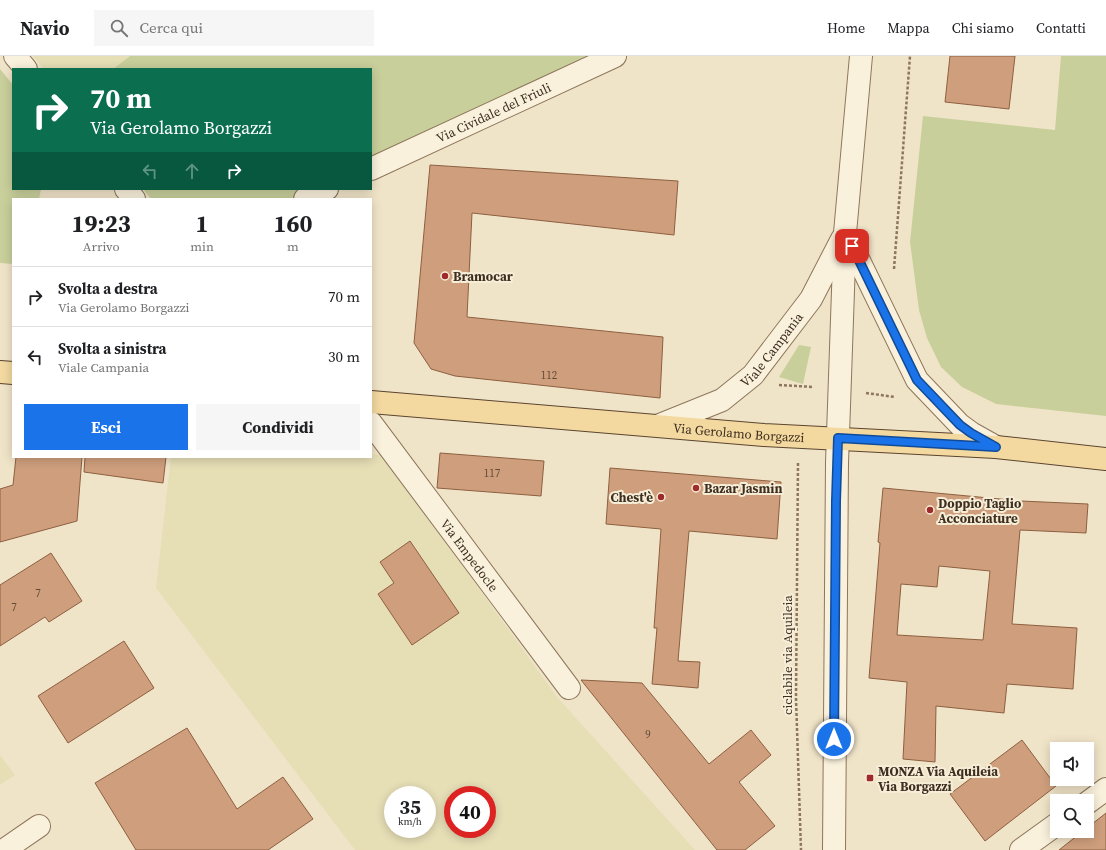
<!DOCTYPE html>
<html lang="it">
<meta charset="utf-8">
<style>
body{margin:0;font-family:"Source Serif 4",serif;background:#f6f6f6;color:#202124;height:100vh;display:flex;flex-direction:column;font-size:15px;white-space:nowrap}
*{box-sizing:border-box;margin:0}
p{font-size:13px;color:#757577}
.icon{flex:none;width:22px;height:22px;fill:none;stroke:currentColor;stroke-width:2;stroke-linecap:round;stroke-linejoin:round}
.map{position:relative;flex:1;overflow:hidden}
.drawer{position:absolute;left:12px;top:142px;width:360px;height:260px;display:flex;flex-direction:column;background:#fff;border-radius:0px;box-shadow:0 2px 10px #0003}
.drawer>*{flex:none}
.banner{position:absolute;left:12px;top:12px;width:360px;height:122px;border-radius:0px;box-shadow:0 2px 10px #0003;background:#0b6e4f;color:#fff;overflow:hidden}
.tools{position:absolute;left:1050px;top:686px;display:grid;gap:8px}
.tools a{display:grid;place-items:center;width:44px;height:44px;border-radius:0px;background:#fff;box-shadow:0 2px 10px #0003;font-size:20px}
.speed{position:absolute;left:384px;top:730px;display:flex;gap:8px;font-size:20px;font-weight:700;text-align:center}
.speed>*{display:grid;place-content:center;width:52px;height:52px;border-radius:50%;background:#fff;box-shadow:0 2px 10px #0003;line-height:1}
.speed small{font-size:10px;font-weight:400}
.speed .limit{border:6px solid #d22;background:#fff;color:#111}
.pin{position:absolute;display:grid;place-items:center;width:34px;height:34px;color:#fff;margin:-17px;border-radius:8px;box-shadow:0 2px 6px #0006}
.me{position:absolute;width:44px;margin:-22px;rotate:0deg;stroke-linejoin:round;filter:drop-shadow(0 0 3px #0008)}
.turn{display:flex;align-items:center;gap:14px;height:84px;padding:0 12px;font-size:18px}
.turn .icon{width:52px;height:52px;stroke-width:2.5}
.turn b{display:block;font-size:28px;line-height:34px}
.lanes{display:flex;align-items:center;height:38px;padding:0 12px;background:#0003;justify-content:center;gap:20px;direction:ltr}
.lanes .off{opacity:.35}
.eta{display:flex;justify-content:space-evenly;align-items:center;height:68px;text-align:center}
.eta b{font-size:24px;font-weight:700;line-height:28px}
.button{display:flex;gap:8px;margin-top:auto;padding:8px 12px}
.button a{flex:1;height:46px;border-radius:0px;background:#1a73e8;color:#fff;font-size:16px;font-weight:700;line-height:46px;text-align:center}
.button a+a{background:#f6f6f6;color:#202124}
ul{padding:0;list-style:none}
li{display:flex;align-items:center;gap:12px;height:60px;padding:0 12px;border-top:1px solid #e0e0e0}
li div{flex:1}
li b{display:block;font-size:15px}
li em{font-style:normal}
header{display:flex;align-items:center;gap:24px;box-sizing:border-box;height:56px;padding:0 20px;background:#fff;border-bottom:1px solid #e0e0e0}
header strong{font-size:19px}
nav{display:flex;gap:22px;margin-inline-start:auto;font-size:14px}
.search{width:280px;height:36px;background:#f6f6f6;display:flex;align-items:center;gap:10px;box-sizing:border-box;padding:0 14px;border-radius:0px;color:#757577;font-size:15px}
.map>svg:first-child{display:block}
.farmland{fill:#e6deb5;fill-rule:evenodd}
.green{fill:#c9cf9b}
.building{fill:#cf9f7d;stroke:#8d5f41;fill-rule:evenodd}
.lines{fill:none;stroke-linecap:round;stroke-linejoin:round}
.minor-casing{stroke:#8d765c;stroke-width:24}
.major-casing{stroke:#5b4430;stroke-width:24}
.path{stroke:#8d765c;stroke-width:2.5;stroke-dasharray:3 2;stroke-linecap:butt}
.minor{stroke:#faf1dc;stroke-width:22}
.major{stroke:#f3d9a0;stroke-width:22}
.route-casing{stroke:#114b97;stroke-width:10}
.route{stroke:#1a73e8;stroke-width:7}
.poi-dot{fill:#9e2a2b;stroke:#f7eed8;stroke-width:1.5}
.labels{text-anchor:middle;stroke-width:4;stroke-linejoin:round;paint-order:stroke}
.number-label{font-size:11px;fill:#624a37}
.street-label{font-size:13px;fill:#3d2e20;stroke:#f7eed8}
.poi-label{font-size:13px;font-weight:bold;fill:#3d2e20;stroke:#f7eed8;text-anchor:start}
</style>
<header>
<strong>Navio</strong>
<div class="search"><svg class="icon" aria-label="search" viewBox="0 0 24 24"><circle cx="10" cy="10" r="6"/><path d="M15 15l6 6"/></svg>Cerca qui</div>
<nav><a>Home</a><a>Mappa</a><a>Chi siamo</a><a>Contatti</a></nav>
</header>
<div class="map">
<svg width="1106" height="794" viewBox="0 0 1106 794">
<rect width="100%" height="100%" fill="#f0e4c8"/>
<g class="farmland">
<path d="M 33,0 L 130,0 L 113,13 L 44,13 Z"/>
<path d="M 371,398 L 383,399 L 557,641 L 695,794 L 355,794 L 156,532 L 171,401 L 371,401 ZM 393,739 L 427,739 L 427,773 L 393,773 ZM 453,739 L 487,739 L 487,773 L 453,773 Z"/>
<path d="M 0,699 L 15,719 L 0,729 Z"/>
</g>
<g class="green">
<path d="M 130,0 L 592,0 L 371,104 L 371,13 L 113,13 Z"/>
<path d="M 1061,0 L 1106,0 L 1106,360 L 996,348 L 962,331 L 941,311 L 927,282 L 919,254 L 910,186 L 923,60 L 1055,74 Z"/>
<path d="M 0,13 L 13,29 L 13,133 L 41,133 L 39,143 L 13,143 L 13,208 L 0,207 Z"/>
<path d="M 143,133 L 310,133 L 289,143 L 151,143 Z"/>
<path d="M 799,289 L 811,291 L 803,328 L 779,321 Z"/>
</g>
<g class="building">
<path d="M 950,0 L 1015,0 L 1009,53 L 945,46 Z"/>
<path d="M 430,109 L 678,125 L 674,179 L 472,157 L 467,261 L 663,281 L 660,342 L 455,320 L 431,313 L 414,287 Z"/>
<path d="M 440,397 L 544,405 L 541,440 L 437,432 Z"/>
<path d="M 16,401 L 82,401 L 77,465 L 0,486 L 0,433 L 13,429 Z"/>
<path d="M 85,401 L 166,401 L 163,427 L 84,416 Z"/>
<path d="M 610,412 L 781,426 L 777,483 L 689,475 L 678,605 L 700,606 L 698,632 L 652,628 L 657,572 L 654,572 L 661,473 L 606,468 Z"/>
<path d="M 883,432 L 1021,445 L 1088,448 L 1086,477 L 1020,474 L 1012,568 L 1077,572 L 1073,633 L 1007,628 L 1004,657 L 936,650 L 935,706 L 903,703 L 907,626 L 869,622 L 880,487 L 878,486 ZM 939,510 L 990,515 L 983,584 L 897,579 L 901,528 L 937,531 Z"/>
<path d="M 410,485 L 459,557 L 412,589 L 378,538 L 394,527 L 380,506 Z"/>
<path d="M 51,497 L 82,545 L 49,566 L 45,561 L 0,590 L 0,529 Z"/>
<path d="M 124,585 L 154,632 L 68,687 L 38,640 Z"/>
<path d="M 581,624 L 642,627 L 709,708 L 751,674 L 771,699 L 739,726 L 775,770 L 745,794 L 717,794 Z"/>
<path d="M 187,672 L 237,753 L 283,721 L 313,763 L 268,794 L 136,794 L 95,727 Z"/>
<path d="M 1022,684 L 1056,730 L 985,785 L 950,738 Z"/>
<path d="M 1106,757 L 1106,794 L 1059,794 L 1083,775 L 1087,775 L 1087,772 Z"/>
</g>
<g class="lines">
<g class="minor-casing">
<g id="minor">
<path d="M 15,0 L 26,13"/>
<path id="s1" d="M 371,113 L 615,0"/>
<path d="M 126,133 L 134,143"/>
<path d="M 305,143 L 327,133"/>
<path d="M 847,180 L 917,324 L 960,369 L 971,377 L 996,391"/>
<path id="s2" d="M 371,367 L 569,632"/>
<path id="s3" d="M 660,369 L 722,344 L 753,319 L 811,243 L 842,183"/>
<path d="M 1087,747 L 1106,733"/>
<path d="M 4,794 L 39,770"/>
<path d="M 834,794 L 837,407 L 845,177 L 861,0"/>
<path d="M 1021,794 L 1057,768"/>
</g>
</g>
<g class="major-casing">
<g id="major">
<path d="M 0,316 L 13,317"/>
<path id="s4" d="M 371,346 L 764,379 L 996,391 L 1106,403"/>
</g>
</g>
<g class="path">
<path d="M 894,213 L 910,0"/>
<path d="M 779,329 L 814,331"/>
<path d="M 866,337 L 895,341"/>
<path d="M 798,407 L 796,642 L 801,794"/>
</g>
<use href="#minor" class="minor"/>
<use href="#major" class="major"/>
</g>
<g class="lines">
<g class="route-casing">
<path id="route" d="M 834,683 L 836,445 L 838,382 L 996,391 L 971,377 L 960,369 L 917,324 L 852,190"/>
</g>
<use href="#route" class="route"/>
</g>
<g class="poi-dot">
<circle cx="445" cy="220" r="4"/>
<circle cx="696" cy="432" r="4"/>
<circle cx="661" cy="441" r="4"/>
<circle cx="930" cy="454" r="4"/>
<rect x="866" y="718" width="8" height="8" rx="2"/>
</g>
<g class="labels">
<g class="number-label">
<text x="549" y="323">112</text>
<text x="492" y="421">117</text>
<text x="38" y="541">7</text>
<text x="14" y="555">7</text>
<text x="648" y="682">9</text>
</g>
<g class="street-label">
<text dy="5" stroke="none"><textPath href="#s1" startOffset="135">Via Cividale del Friuli</textPath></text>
<text dy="5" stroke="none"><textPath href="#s3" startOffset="138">Viale Campania</textPath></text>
<text dy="5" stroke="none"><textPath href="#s4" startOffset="369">Via Gerolamo Borgazzi</textPath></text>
<text dy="5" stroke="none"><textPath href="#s2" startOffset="165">Via Empedocle</textPath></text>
<text transform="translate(787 599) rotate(-90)" y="5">ciclabile via Aquileia</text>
</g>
<g class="poi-label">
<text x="453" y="225">Bramocar</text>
<text x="704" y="437">Bazar Jasmin</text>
<text x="653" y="446" text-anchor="end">Chest'è</text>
<text x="938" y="452">Doppio Taglio<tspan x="938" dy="15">Acconciature</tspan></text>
<text x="878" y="720">MONZA Via Aquileia<tspan x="878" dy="15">Via Borgazzi</tspan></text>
</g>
</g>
</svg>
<div class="tools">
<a><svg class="icon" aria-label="sound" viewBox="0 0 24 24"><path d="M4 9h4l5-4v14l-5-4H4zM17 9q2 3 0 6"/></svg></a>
<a><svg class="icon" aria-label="search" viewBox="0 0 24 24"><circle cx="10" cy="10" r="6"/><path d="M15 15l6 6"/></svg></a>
</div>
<div class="speed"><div>35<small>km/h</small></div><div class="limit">40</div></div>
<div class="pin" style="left:852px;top:190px;background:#d93025"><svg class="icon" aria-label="arrive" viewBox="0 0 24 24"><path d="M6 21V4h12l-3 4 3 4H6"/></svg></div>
<svg class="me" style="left:834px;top:683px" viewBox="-20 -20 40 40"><circle r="17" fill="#1a73e8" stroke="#fff" stroke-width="3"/><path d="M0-11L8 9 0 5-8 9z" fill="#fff"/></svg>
<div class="banner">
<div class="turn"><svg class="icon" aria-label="right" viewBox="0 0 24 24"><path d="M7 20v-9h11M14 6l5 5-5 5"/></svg><div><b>70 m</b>Via Gerolamo Borgazzi</div></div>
<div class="lanes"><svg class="icon off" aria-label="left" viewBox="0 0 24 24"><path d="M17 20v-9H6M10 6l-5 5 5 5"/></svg><svg class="icon off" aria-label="ahead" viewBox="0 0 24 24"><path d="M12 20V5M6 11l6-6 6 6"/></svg><svg class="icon" aria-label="right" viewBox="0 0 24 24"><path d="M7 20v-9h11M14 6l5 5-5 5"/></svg></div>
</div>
<section class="drawer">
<div class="eta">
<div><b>19:23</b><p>Arrivo</p></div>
<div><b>1</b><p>min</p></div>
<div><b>160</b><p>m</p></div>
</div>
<ul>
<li><svg class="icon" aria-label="right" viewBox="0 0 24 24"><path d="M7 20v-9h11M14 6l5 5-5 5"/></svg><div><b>Svolta a destra</b><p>Via Gerolamo Borgazzi</p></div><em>70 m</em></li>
<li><svg class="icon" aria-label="left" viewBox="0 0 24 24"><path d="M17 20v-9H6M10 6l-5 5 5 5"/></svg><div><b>Svolta a sinistra</b><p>Viale Campania</p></div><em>30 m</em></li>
</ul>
<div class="button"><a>Esci</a><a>Condividi</a></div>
</section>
</div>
